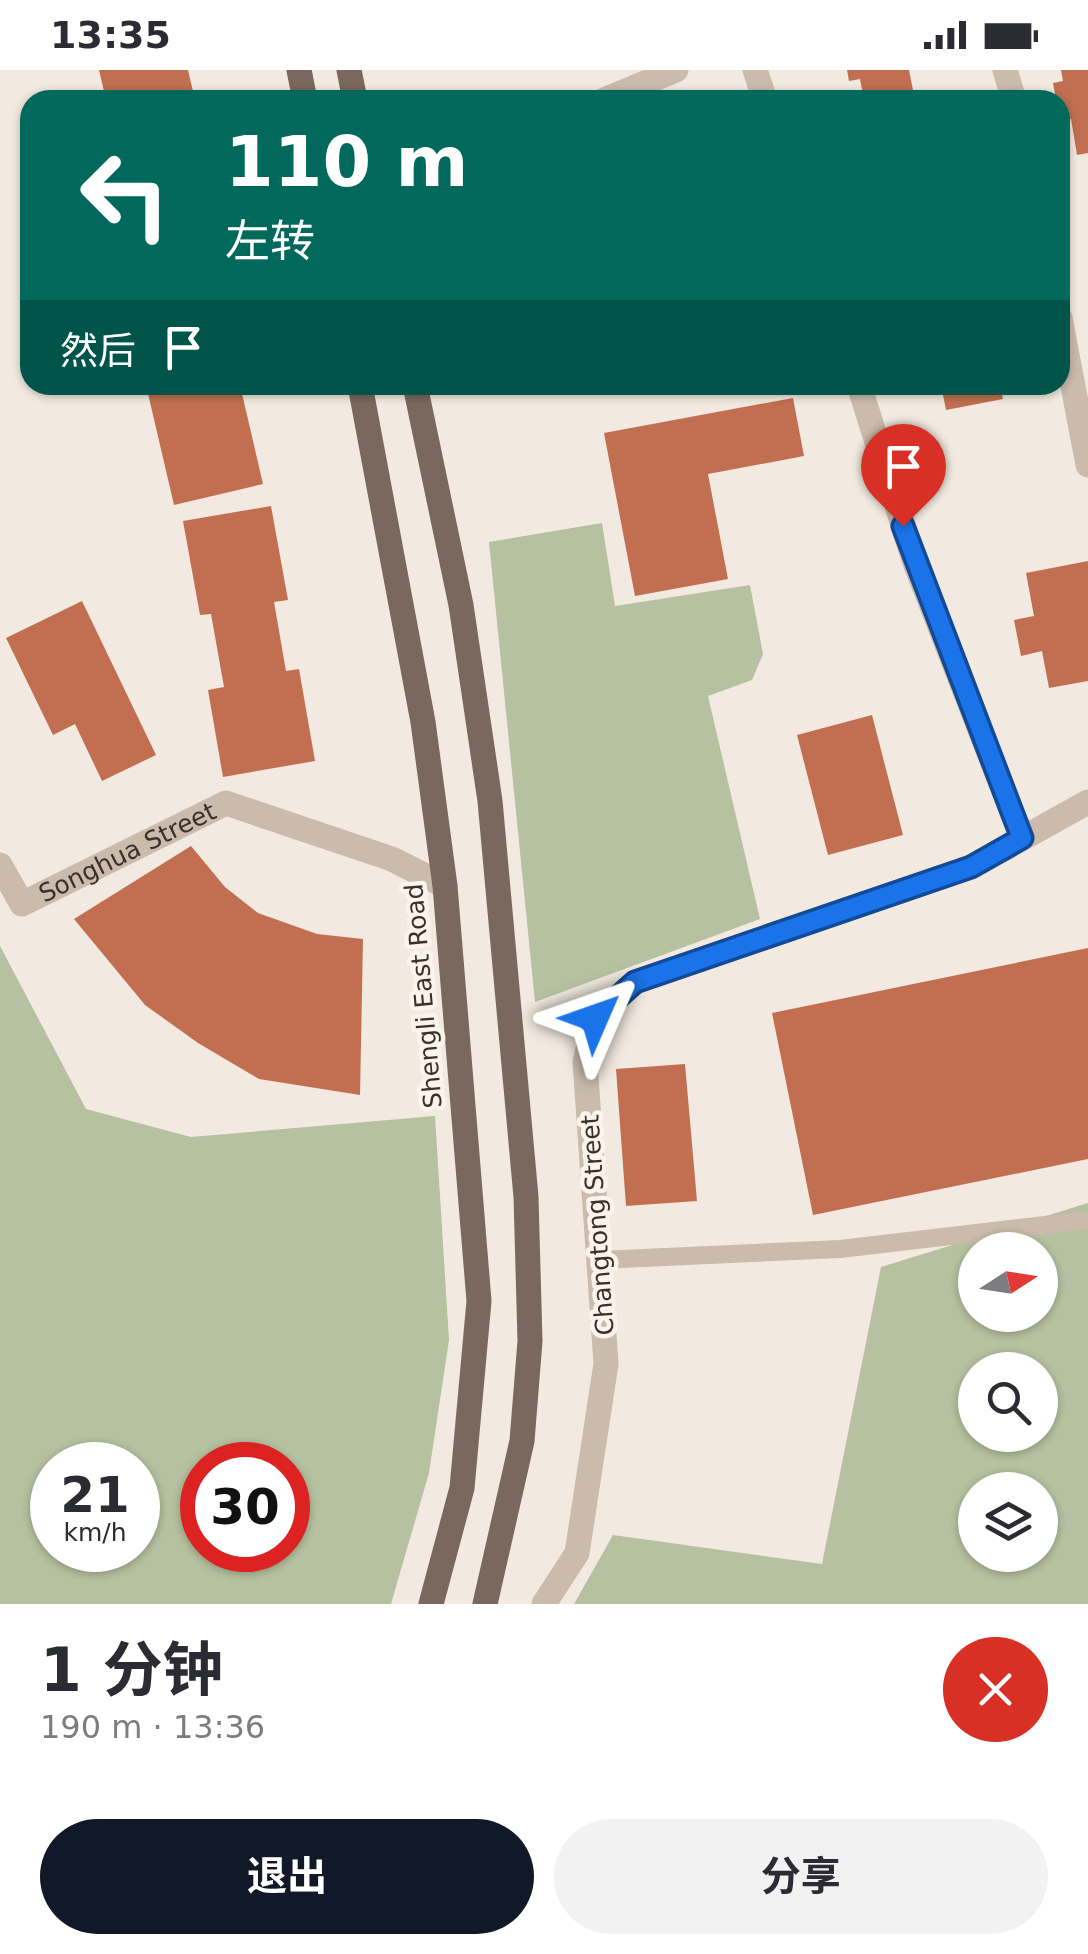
<!DOCTYPE html>
<html lang="zh">
<meta charset="utf-8">
<style>
body{margin:0;font-family:"DejaVu Sans","Noto Sans SC",sans-serif;background:#f2f2f3;color:#2b2b33;height:100vh;display:flex;flex-direction:column;font-size:38px;white-space:nowrap}
*{box-sizing:border-box;margin:0}
p{font-size:32px;color:#7c7c81}
.icon{flex:none;width:55px;height:55px;fill:none;stroke:currentColor;stroke-width:2;stroke-linecap:round;stroke-linejoin:round}
.map{position:relative;height:1534px;overflow:hidden}
.details{display:flex;flex-direction:column;background:#fff;flex:1}
.details>*{flex:none}
.top-card{position:absolute;left:20px;top:20px;width:1050px;height:305px;border-radius:30px;box-shadow:0 2px 8px #0004;background:#00695c;color:#fff;overflow:hidden}
.needle{width:65px;rotate:78deg}
.tools{position:absolute;left:958px;top:1162px;display:grid;gap:20px}
.tools a{display:grid;place-items:center;width:100px;height:100px;border-radius:50%;background:#fff;box-shadow:0 2px 8px #0004;font-size:50px}
.speed{position:absolute;left:30px;top:1372px;display:flex;gap:20px;font-size:50px;font-weight:700;text-align:center}
.speed>*{display:grid;place-content:center;width:130px;height:130px;border-radius:50%;background:#fff;box-shadow:0 2px 8px #0004;line-height:1}
.speed small{font-size:25px;font-weight:400}
.speed .limit{border:15px solid #d22;background:#fff;color:#111}
.pin{position:absolute;display:grid;place-items:center;width:85px;height:85px;color:#fff;margin:-102px -42px;border-radius:50% 50% 50% 0;rotate:-45deg;box-shadow:0 0 10px #0007}
.pin .icon{rotate:45deg}
.me{position:absolute;width:110px;margin:-55px;rotate:47deg;stroke-linejoin:round;filter:drop-shadow(0 0 8px #0008)}
.turn{display:flex;align-items:center;gap:35px;height:210px;padding:0 40px;font-size:45px}
.turn .icon{width:130px;height:130px;stroke-width:2.5}
.turn b{display:block;font-size:70px;line-height:85px}
.then{display:flex;align-items:center;height:95px;padding:0 40px;background:#0003;gap:20px;font-size:38px}
.round{display:grid;place-items:center;flex:none;width:105px;height:105px;border-radius:52px;background:#f2f2f3}
.headline{display:flex;align-items:center;justify-content:space-between;height:170px;padding:0 40px}
h1{font-size:60px;font-weight:700;line-height:75px}
.primary-button{display:flex;gap:20px;margin-top:auto;padding:20px 40px}
.primary-button a{flex:1;height:115px;border-radius:60px;background:#111827;color:#fff;font-size:40px;font-weight:700;line-height:115px;text-align:center}
.primary-button a+a{background:#f2f2f3;color:#2b2b33}
.status{display:flex;justify-content:space-between;align-items:center;height:70px;padding:0 50px;background:#fff;direction:ltr}
.status svg{height:28px;fill:currentColor}
.map>svg:first-child{display:block}
.green{fill:#b5c1a0;fill-rule:evenodd}
.building{fill:#c16f50}
.lines{fill:none;stroke-linecap:round;stroke-linejoin:round}
.lane{stroke:#cabbac;stroke-width:18}
.street{stroke:#cabbac;stroke-width:25}
.primary{stroke:#7a675d;stroke-width:25}
.route-casing{stroke:#114b97;stroke-width:25}
.route{stroke:#1a73e8;stroke-width:18}
.labels{text-anchor:middle;stroke-width:9;stroke-linejoin:round;paint-order:stroke}
.street-label{font-size:25px;fill:#39302b;stroke:#faf4ed}
</style>
<div class="status"><b>13:35</b><svg viewBox="0 0 49 12"><path d="M0 12V9h3v3zM5 12V6h3v6zM10 12V3h3v9zM15 12V0h3v12zM26 1h20v11H26zM47 4h2v5h-2z"/></svg></div>
<div class="map">
<svg width="1088" height="1534" viewBox="0 0 1088 1534">
<rect width="100%" height="100%" fill="#f2eae0"/>
<g class="green">
<path d="M 602,453 L 615,536 L 750,515 L 763,584 L 752,610 L 708,626 L 760,849 L 535,932 L 489,472 Z"/>
<path d="M 0,876 L 86,1039 L 191,1067 L 435,1046 L 449,1270 L 429,1403 L 391,1534 L 0,1534 ZM 138,1395 L 138,1480 L 52,1480 L 52,1395 ZM 288,1395 L 288,1480 L 202,1480 L 202,1395 Z"/>
<path d="M 1088,1133 L 1088,1534 L 574,1534 L 613,1465 L 822,1494 L 881,1197 ZM 975,1180 L 1040,1180 L 1040,1245 L 975,1245 ZM 975,1300 L 1040,1300 L 1040,1365 L 975,1365 ZM 975,1420 L 1040,1420 L 1040,1485 L 975,1485 Z"/>
</g>
<g class="building">
<path d="M 99,0 L 188,0 L 195,30 L 106,30 Z"/>
<path d="M 847,0 L 909,0 L 915,30 L 864,30 L 860,9 L 849,11 Z"/>
<path d="M 1061,0 L 1088,0 L 1088,83 L 1077,85 L 1071,49 L 1060,52 L 1060,30 L 1056,30 L 1053,13 L 1063,11 Z"/>
<path d="M 146,315 L 240,315 L 263,414 L 174,435 Z"/>
<path d="M 941,315 L 1000,315 L 1003,329 L 946,340 Z"/>
<path d="M 793,328 L 804,386 L 708,404 L 728,509 L 635,526 L 604,363 Z"/>
<path d="M 271,436 L 288,530 L 274,532 L 286,601 L 299,599 L 315,691 L 223,707 L 208,620 L 224,617 L 211,544 L 200,545 L 183,451 Z"/>
<path d="M 1088,491 L 1088,611 L 1049,618 L 1042,581 L 1021,586 L 1014,550 L 1034,546 L 1026,503 Z"/>
<path d="M 82,531 L 156,685 L 102,711 L 75,654 L 53,665 L 6,568 Z"/>
<path d="M 872,645 L 903,765 L 828,785 L 797,665 Z"/>
<path d="M 191,776 L 225,817 L 258,843 L 317,864 L 363,869 L 360,1025 L 259,1009 L 198,973 L 145,935 L 74,849 Z"/>
<path d="M 1088,878 L 1088,1089 L 813,1145 L 772,943 Z"/>
<path d="M 685,994 L 697,1131 L 626,1136 L 616,999 Z"/>
</g>
<g class="lines">
<path class="lane" d="M 599,1190 L 840,1179 L 1088,1150"/>
<g class="street">
<path d="M 755,0 L 765,30"/>
<path d="M 1005,0 L 1014,30"/>
<path d="M 604,30 L 676,0"/>
<path d="M 1060,248 L 1088,395"/>
<path d="M 859,315 L 914,490 L 1022,768"/>
<path id="s1" d="M 0,795 L 22,834 L 226,733 L 392,789 L 445,816"/>
<path d="M 544,1534 L 577,1483 L 606,1294 L 585,992 L 595,948 L 635,912 L 971,797 L 1088,732"/>
</g>
<g class="primary">
<path d="M 299,0 L 305,30"/>
<path d="M 349,0 L 355,30"/>
<path d="M 360,315 L 423,652 L 445,816 L 479,1231 L 462,1418 L 431,1534"/>
<path d="M 415,315 L 461,535 L 490,731 L 526,1127 L 530,1271 L 522,1371 L 485,1534"/>
</g>
</g>
<g class="lines">
<g class="route-casing">
<path id="route" d="M 595,948 L 635,912 L 971,797 L 1022,768 L 903,456"/>
</g>
<use href="#route" class="route"/>
</g>
<g class="labels">
<g class="street-label">
<text dy="9" stroke="none"><textPath href="#s1" startOffset="162">Songhua Street</textPath></text>
<text transform="translate(423 926) rotate(-95)" y="9">Shengli East Road</text>
<text transform="translate(597 1155) rotate(-94)" y="9">Changtong Street</text>
</g>
</g>
</svg>
<div class="tools">
<a><svg class="needle" viewBox="-14 -14 28 28"><path d="M0-13l5 13h-10z" fill="#e53935"/><path d="M0 13l5-13h-10z" fill="#7c7c81"/></svg></a>
<a><svg class="icon" aria-label="search" viewBox="0 0 24 24"><circle cx="10" cy="10" r="6"/><path d="M15 15l6 6"/></svg></a>
<a><svg class="icon" aria-label="layers" viewBox="0 0 24 24"><path d="M12 4l9 5-9 5-9-5zM3 14l9 5 9-5"/></svg></a>
</div>
<div class="speed"><div>21<small>km/h</small></div><div class="limit">30</div></div>
<div class="pin" style="left:903px;top:456px;background:#d93025"><svg class="icon" aria-label="arrive" viewBox="0 0 24 24"><path d="M6 21V4h12l-3 4 3 4H6"/></svg></div>
<svg class="me" style="left:595px;top:948px" viewBox="-20 -20 40 40"><path d="M0-17L14 15 0 8-14 15z" fill="#1a73e8" stroke="#fff" stroke-width="4"/></svg>
<div class="top-card">
<div class="turn"><svg class="icon" aria-label="left" viewBox="0 0 24 24"><path d="M17 20v-9H6M10 6l-5 5 5 5"/></svg><div><b>110 m</b>左转</div></div>
<div class="then">然后<svg class="icon" aria-label="arrive" viewBox="0 0 24 24"><path d="M6 21V4h12l-3 4 3 4H6"/></svg></div>
</div>
</div>
<section class="details">
<div class="headline"><div><h1>1 分钟</h1><p>190 m · 13:36</p></div><a class="round" style="background:#d93025;color:#fff"><svg class="icon" aria-label="close" viewBox="0 0 24 24"><path d="M6 6l12 12M18 6L6 18"/></svg></a></div>
<div class="primary-button"><a>退出</a><a>分享</a></div>
</section>
